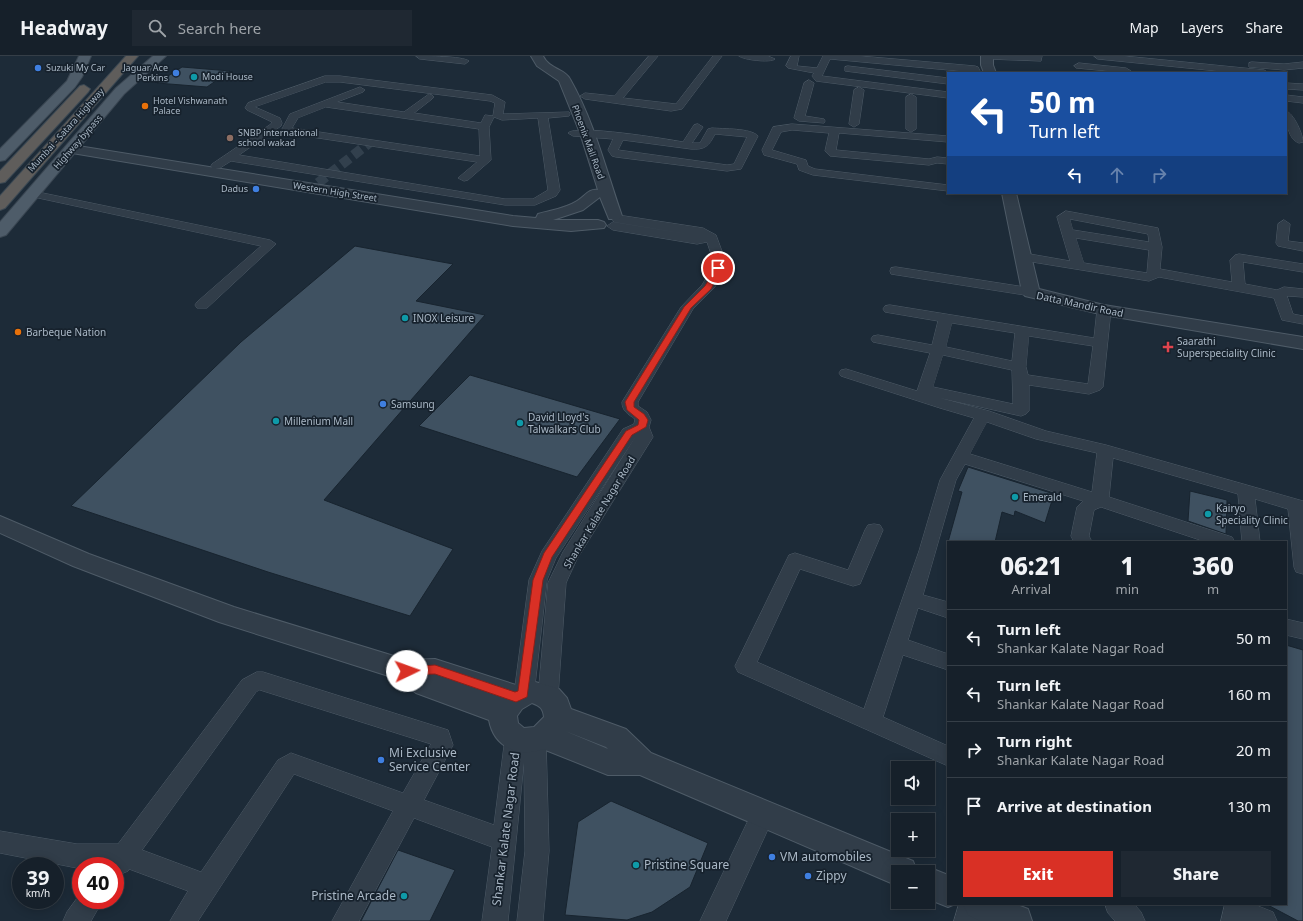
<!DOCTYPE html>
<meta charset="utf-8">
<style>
body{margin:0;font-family:"Noto Sans",sans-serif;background:#1f2832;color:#f1f3f6;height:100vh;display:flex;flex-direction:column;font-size:15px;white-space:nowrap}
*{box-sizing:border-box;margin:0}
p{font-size:13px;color:#9ea3a8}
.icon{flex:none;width:22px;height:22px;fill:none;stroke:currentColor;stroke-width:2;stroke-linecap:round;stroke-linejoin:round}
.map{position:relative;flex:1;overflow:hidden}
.side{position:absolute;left:947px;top:485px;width:340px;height:364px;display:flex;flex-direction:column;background:#16202a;border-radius:0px;box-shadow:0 2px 10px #0003,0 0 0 1px #353e47}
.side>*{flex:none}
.banner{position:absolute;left:947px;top:16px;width:340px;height:122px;border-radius:0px;box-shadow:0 2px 10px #0003,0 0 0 1px #353e47;background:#1a4fa0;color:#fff;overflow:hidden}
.fabs{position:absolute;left:891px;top:705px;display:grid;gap:8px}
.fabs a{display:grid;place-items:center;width:44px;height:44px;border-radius:0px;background:#16202a;box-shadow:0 2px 10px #0003,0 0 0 1px #353e47;font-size:20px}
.speed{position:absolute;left:12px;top:801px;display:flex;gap:8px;font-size:20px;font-weight:700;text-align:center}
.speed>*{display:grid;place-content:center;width:52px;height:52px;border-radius:50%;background:#16202a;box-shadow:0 2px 10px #0003,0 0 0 1px #353e47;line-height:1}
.speed small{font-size:10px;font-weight:400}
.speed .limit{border:6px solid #d22;background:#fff;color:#111}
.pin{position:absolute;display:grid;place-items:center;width:34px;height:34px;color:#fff;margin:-17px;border:2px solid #fff;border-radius:50%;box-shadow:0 1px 4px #0007}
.me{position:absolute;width:44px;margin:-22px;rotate:87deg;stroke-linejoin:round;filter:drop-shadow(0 0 3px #0008)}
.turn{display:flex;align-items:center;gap:14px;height:84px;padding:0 16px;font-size:18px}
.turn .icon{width:52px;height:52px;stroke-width:2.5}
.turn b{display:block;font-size:28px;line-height:34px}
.lanes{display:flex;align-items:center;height:38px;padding:0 16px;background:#0003;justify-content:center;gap:20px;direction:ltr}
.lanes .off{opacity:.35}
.eta{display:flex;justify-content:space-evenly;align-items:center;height:68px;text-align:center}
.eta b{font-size:24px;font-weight:800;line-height:28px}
.cta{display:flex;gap:8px;margin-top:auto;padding:8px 16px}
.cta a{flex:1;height:46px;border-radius:0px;background:#d93025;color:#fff;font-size:16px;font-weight:800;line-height:46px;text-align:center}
.cta a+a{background:#1f2832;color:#f1f3f6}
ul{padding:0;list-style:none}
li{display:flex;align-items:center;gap:12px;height:56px;padding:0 16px;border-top:1px solid #353e47}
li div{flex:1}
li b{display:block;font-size:15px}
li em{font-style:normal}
header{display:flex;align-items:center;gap:24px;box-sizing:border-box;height:56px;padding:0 20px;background:#16202a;border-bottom:1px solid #353e47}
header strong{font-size:19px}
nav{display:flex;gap:22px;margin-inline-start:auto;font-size:14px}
.search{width:280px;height:36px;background:#1f2832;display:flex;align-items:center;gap:10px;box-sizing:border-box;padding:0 14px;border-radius:0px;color:#9ea3a8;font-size:15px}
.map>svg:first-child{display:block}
.building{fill:#3f5161;stroke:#18242f}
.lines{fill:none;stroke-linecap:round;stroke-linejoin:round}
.minor-tunnel{stroke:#32404d;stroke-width:10;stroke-dasharray:10 5;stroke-linecap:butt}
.minor-casing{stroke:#4e5b67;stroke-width:1}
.tertiary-casing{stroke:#4e5b67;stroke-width:2}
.primary-casing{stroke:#3a4652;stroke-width:2}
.trunk-casing{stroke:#3b4853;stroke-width:2}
.minor{fill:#313d49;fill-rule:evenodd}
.tertiary{fill:#313d49;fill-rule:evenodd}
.primary{fill:#4e5c69;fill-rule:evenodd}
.trunk{fill:#5f5d5b;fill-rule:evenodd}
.route{fill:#d93025;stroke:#8d1f18}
.shop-dot{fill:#3f7fe0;stroke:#17222d;stroke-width:1.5}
.culture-dot{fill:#0f9aa8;stroke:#17222d;stroke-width:1.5}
.food-dot{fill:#e8710a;stroke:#17222d;stroke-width:1.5}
.education-dot{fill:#8d6e63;stroke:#17222d;stroke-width:1.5}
.health-dot{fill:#e0444e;stroke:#17222d;stroke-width:1.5}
.labels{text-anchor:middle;stroke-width:3.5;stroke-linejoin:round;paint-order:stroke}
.far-poi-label{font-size:9px;fill:#aab8c6;stroke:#17222d;text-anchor:start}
.far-street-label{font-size:9px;fill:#aab8c6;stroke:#17222d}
.street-label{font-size:10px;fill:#aab8c6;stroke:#17222d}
.poi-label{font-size:10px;fill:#aab8c6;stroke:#17222d;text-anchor:start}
.near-poi-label{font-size:12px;fill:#aab8c6;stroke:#17222d;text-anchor:start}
.near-street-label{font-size:12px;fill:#aab8c6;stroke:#17222d}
</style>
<header>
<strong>Headway</strong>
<div class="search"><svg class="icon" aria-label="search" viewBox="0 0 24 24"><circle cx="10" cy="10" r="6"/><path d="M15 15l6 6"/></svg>Search here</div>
<nav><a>Map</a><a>Layers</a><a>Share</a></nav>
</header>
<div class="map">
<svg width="1303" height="865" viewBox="0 0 1303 865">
<rect width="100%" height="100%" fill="#1d2b38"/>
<g class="building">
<path d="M 182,11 L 230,15 L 207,31 L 157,27 Z"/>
<path d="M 355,190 L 453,208 L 416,245 L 485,259 L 324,444 L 453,493 L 410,560 L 268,516 L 71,450 L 241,286 Z"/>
<path d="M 470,319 L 620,363 L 577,421 L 419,370 Z"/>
<path d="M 968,411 L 1054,438 L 1045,467 L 1015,455 L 1014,460 L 1002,456 L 995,486 L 948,486 L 962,436 L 958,435 Z"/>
<path d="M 1190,435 L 1227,444 L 1226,478 L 1188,465 Z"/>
<path d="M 1286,589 L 1303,594 L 1303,865 L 1298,865 L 1266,848 L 1286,848 Z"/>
<path d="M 611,745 L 708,787 L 690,831 L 652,856 L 627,864 L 565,859 L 578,766 Z"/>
<path d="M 398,794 L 455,814 L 430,865 L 361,865 Z"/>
</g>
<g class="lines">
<path class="minor-tunnel" d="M 318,127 L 369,87"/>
<g class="minor-casing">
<g id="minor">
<path d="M 416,0 C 427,0 462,0 469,5 L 465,8 L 420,3 Z"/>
<path d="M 649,0 L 658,0 L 623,42 L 676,48 L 713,0 L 722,0 L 682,53 L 671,55 L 585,43 L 580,40 L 585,37 L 614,40 Z"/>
<path d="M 739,0 L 768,0 L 775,3 C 771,7 743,4 739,0 Z"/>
<path d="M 791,0 L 799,0 L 797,10 L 817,12 L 823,0 L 860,0 L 975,10 L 978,11 L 981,17 L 830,3 L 822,20 L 948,36 L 948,42 L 816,25 L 812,20 L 814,17 L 788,12 L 786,10 Z"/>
<path d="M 983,0 L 1042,0 L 1041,5 L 987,3 Z"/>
<path d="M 1094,0 L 1124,0 L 1264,14 L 1269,17 L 1237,17 L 1098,3 Z"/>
<path d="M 1252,6 L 1284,8 L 1303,6 L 1303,12 L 1284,14 L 1249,11 L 1249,7 Z"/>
<path d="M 1079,7 L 1126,12 L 1131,15 L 1129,17 L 1076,12 L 1074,10 Z"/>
<path d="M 848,10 L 948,22 L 948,28 L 845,15 L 845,11 Z"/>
<path d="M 325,20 L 340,20 L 492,39 L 505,46 L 503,58 L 569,56 L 570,58 L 569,60 L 548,62 L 560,134 L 556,140 L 535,149 L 505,149 L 231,105 L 220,112 L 212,112 L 211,110 L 212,108 L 271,68 L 272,66 L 247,54 L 245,52 L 248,47 ZM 326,26 L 340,26 L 490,45 L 495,47 L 493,60 L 485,59 L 481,67 L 414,57 L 432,43 L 434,41 L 432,39 L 429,38 L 404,56 L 337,46 L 363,36 L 365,34 L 360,31 L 290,58 L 282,73 L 285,77 L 477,106 L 458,122 L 464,125 L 468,124 L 491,104 L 489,71 L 494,61 L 502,64 L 538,62 L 548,134 L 533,143 L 505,143 L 239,99 L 281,70 L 282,67 L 280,62 L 255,51 ZM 326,51 L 479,73 L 480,100 L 292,72 L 298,62 Z"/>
<path d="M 809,24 L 814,27 L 805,60 L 824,63 L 825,65 L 824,67 L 799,65 L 794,62 L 804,27 Z"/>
<path d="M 1286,27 L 1303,28 L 1303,34 L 1286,33 Z"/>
<path d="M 859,31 L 864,34 L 859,68 L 854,71 L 849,68 L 854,34 Z"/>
<path d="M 911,38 L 916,41 L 916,73 L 911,76 L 906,73 L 906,41 Z"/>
<path d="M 1286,39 L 1303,41 L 1303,47 L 1286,45 Z"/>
<path d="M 1286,55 C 1294,57 1303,79 1303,86 L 1299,87 C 1288,84 1286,65 1286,55 Z"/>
<path d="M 698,68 L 703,71 L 692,87 L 700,87 L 708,73 L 712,72 C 723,73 751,72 758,80 L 741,113 L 727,115 L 616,101 L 612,100 L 608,94 L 613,83 L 573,80 L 568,77 C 575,68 667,83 683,86 L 694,69 ZM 715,78 L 747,81 L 734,108 L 727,109 L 618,94 L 623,84 L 691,93 C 705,94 709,90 715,78 Z"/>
<path d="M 792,68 L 948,80 L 948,86 L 839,77 L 836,94 L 929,103 L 937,101 L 948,102 L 948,108 L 937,107 L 929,109 L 830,100 L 825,95 L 829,77 L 792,74 L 781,76 L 772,94 L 806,104 L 808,110 L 815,113 L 948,129 L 948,135 L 813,119 L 799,114 L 797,108 L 764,99 L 762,94 L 773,71 Z"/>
<path d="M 33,135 L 270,184 L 276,188 L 207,252 L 197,252 L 195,249 L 197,246 L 261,190 L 29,140 L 27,138 L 29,136 Z"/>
<path d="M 1066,155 L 1158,172 L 1162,191 L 1160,213 L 1232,226 L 1230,204 L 1235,199 L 1239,198 L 1303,208 L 1303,216 L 1243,206 L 1245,228 L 1277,234 L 1284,231 L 1303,233 L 1303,241 L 1287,240 L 1293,258 L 1303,260 L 1303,268 L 1282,264 L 1274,242 L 1159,221 L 1149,225 L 1020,204 L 1018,201 L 1024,197 L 1070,205 L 1057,161 ZM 1070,163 L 1148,178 L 1149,186 L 1073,174 ZM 1076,182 L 1149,194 L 1147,217 L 1084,207 Z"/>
<path d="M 618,159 L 703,172 L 716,179 L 723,198 L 724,212 L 715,231 L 693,253 L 638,346 L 638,350 L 647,356 L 651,364 L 649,371 L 653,381 L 577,503 L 566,527 L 558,640 L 555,646 L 548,649 L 541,646 L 538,640 L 548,527 L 563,496 L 636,380 L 556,502 L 547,524 L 534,638 L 531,644 L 524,647 L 517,644 L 514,638 L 529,524 L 542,495 L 623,373 L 634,368 L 635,363 C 628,358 622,355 622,346 L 681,251 L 702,229 L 712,212 L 711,198 L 707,186 L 697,188 L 613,174 L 607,170 L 613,166 L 699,180 L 614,166 L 612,163 Z"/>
<path d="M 1284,164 L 1290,168 L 1288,185 L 1303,187 L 1303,195 L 1278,190 L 1276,187 L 1278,168 Z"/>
<path d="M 896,211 L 1031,232 L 1036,233 L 1038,236 L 1036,239 L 1031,240 L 891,218 L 890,215 L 891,212 Z"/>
<path d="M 890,249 L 1094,282 L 1097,254 L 1099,251 L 1109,251 L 1111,254 L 1103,331 L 1100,334 L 1089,338 L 1029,329 L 1029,355 L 1026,358 L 1021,360 L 940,342 L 989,355 L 1046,375 L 1106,389 L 1303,445 L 1303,518 L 1296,516 L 1294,511 L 1288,453 L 1255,443 L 1260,486 L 1242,486 L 1238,438 L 1113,402 L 1109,441 L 1232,481 L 1235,486 L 1206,486 L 1101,451 L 1094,454 L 1089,480 L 1092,486 L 1074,486 L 1071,480 L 1077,451 L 1083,445 L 965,408 L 956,424 L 923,539 L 948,546 L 948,562 L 918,552 L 908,584 L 948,598 L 948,614 L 903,599 L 883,661 L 948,690 L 948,710 L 738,616 L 735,610 L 789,499 L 795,497 L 848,514 L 865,474 L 868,469 L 874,468 L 880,469 L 883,474 L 860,528 L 853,530 L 800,513 L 757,606 L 864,653 L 919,495 L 940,424 L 974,362 L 940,352 L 841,320 L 839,317 L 841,314 L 846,313 L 917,335 L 930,297 L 878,287 L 873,286 L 871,283 L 873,280 L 878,279 L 932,289 L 938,265 L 885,256 L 883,253 L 885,250 ZM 952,267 L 1015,277 L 1012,305 L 946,291 ZM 1029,280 L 1093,290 L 1088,328 L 1028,319 L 1026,311 ZM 943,299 L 1012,314 L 1013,348 L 933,331 ZM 987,366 L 1036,383 L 1097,397 L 1092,436 L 970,398 Z"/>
<path d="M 1286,563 L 1303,567 L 1303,583 L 1286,579 Z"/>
<path d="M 257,616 L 263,616 L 448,674 L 453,689 L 424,744 L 494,769 L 505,682 L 508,675 L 516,672 L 524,675 L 526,680 L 527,676 L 535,673 L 543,676 L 546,683 L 549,795 L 543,865 L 517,865 L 525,795 L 524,706 L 508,865 L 482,865 L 492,791 L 414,762 L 359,865 L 332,865 L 393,755 L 294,718 L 198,865 L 170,865 L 188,835 L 129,813 L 128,815 L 119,819 L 115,817 L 115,810 L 81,810 L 81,812 L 77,812 L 0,797 L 0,775 L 77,788 L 118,788 L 242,624 ZM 260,634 L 431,688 L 403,737 L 291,697 L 278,704 L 201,816 L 142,794 L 256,636 Z"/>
<path d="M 763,747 L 771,750 L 775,758 L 726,865 L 700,865 L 755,750 Z"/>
<path d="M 81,837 L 81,844 L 103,844 L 91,865 L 63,865 L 67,856 Z"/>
<path d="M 959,848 L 983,848 L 980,865 L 954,865 Z"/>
<path d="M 1105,848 L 1134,848 L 1141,856 L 1145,865 L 1115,865 L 1108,857 Z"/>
<path d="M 1225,848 L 1253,848 L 1273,856 L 1277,865 L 1221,865 Z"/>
</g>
</g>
<g class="tertiary-casing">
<g id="tertiary">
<path d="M 531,0 L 543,0 C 549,13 565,13 570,23 C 594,65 606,114 622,160 L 619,163 L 609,163 L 600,141 L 583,154 L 553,164 L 598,164 L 604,166 L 606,169 L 604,172 L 571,175 L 513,170 L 72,97 L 67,96 L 65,93 L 67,90 L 72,89 L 513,160 L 536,162 L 538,158 C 551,154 564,153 577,145 C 584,141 589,132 598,134 L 580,77 L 559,25 L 537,10 Z"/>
<path d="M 981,0 L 993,0 L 993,9 L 996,17 L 984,17 L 981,9 Z"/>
<path d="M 1002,137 L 1016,137 L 1039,233 L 1104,249 L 1303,281 L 1303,293 L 1104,259 L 1025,240 L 1022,236 Z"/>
<path d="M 0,460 L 89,498 L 234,551 L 407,604 L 435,603 L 516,629 L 532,625 L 559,633 L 567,642 L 571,653 L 626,673 L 651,697 L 913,805 L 917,816 L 928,811 L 948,819 L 948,848 L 955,848 L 948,851 L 928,843 L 928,816 L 898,816 L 898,830 L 640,719 L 608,719 L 543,693 C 520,702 494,692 489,664 L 416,637 L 398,623 L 219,566 L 73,510 L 0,477 ZM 532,647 C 540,650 543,652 544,661 L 534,671 L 524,672 L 518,667 L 517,660 L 522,653 ZM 565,675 L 606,691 L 608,693 Z"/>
<path d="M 963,848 L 1015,848 L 1028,853 L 1032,865 L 980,865 L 968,859 Z"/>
</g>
</g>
<g class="primary-casing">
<g id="primary">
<path d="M 79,0 L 91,0 L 82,21 L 75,31 L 5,104 L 0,105 L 0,93 L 67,25 Z"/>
<path d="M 153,0 L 166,0 L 124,38 L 6,179 L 0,181 L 0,166 L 116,32 Z"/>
</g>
</g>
<g class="trunk-casing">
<g id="trunk">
<path d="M 126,0 L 138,0 L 5,152 L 0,154 L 0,140 Z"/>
<path d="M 84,29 L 90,33 L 88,36 L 5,126 L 0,127 L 0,115 L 80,30 Z"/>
</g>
</g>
<use href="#minor" class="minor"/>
<use href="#tertiary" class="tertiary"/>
<use href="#primary" class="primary"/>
<use href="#trunk" class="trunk"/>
</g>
<path class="route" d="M 716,211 L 722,212 L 711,233 L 691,252 L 634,346 L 634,351 L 644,358 L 648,364 L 646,371 L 632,379 L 552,501 L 543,524 L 527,641 L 516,646 L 435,618 L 403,619 L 401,615 L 403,612 L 407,611 L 435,609 L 515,636 L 518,635 L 533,524 L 544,497 L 626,375 L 638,369 L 639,364 L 627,354 L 625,346 L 684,251 L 705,230 Z"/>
<g class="shop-dot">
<circle cx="38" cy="12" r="4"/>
<circle cx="176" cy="17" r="4"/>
<circle cx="256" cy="133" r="4"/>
<circle cx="383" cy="348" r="4"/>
<circle cx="381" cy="704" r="4"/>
<circle cx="772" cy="801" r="4"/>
<circle cx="808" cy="820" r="4"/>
</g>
<g class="culture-dot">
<circle cx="194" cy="21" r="4"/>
<circle cx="405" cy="262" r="4"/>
<circle cx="276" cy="365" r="4"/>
<circle cx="520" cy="367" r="4"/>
<circle cx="1015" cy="441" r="4"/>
<circle cx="1208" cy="458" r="4"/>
<circle cx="636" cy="809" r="4"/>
<circle cx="404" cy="840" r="4"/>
</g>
<g class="food-dot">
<circle cx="145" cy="50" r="4"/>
<circle cx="18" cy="276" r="4"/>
</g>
<circle class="education-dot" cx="230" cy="82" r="4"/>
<path class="health-dot" d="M1166 285h4v4h4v4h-4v4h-4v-4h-4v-4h4z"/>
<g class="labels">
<g class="far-poi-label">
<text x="46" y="15">Suzuki My Car</text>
<text x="168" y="15" text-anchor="end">Jaguar Ace<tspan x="168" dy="10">Perkins</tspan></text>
<text x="202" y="24">Modi House</text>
<text x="153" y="48">Hotel Vishwanath<tspan x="153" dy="10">Palace</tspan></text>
<text x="238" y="80">SNBP international<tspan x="238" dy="10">school wakad</tspan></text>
<text x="248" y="136" text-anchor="end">Dadus</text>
</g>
<g class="far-street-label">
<text transform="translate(66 74) rotate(-48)" y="3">Mumbai - Satara Highway</text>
<text transform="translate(78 86) rotate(-49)" y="3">Highway bypass</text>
<text transform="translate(588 86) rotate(70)" y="3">Phoenix Mall Road</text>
<text transform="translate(335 136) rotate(9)" y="3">Western High Street</text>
</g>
<g class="street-label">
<text transform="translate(1080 248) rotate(12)" y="4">Datta Mandir Road</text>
<text transform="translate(599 456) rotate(-59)" y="4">Shankar Kalate Nagar Road</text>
</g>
<g class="poi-label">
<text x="413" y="266">INOX Leisure</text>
<text x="26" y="280">Barbeque Nation</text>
<text x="1177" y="289">Saarathi<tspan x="1177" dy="12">Superspeciality Clinic</tspan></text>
<text x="391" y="352">Samsung</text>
<text x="528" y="365">David Lloyd's<tspan x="528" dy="12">Talwalkars Club</tspan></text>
<text x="284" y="369">Millenium Mall</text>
<text x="1023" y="445">Emerald</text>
<text x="1216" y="456">Kairyo<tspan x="1216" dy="12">Speciality Clinic</tspan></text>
</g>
<g class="near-poi-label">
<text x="389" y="701">Mi Exclusive<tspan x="389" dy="14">Service Center</tspan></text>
<text x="780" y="805">VM automobiles</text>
<text x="644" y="813">Pristine Square</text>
<text x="816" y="824">Zippy</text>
<text x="396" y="844" text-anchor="end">Pristine Arcade</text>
</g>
<g class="near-street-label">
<text transform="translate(506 773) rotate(-83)" y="4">Shankar Kalate Nagar Road</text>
</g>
</g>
</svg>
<div class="fabs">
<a><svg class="icon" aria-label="sound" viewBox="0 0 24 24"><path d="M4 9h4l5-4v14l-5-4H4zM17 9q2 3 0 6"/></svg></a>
<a>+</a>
<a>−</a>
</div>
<div class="speed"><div>39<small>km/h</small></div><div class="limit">40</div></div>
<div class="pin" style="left:718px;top:212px;background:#d93025"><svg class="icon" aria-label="arrive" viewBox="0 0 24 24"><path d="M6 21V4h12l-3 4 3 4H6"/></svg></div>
<svg class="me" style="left:407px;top:615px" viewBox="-20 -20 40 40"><circle r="19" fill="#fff"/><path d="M0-13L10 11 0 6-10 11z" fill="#d93025"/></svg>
<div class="banner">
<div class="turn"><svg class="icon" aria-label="left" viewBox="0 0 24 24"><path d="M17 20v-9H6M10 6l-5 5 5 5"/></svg><div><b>50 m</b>Turn left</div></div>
<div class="lanes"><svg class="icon" aria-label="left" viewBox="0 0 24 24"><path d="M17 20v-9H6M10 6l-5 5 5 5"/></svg><svg class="icon off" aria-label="ahead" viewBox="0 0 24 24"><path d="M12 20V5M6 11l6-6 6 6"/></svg><svg class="icon off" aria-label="right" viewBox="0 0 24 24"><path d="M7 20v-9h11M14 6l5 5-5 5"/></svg></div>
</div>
<section class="side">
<div class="eta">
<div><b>06:21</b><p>Arrival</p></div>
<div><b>1</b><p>min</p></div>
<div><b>360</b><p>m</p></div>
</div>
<ul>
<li><svg class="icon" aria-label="left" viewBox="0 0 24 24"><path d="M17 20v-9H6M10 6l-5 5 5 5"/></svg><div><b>Turn left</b><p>Shankar Kalate Nagar Road</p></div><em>50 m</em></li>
<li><svg class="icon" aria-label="left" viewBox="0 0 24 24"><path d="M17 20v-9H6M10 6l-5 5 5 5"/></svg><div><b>Turn left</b><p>Shankar Kalate Nagar Road</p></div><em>160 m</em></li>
<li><svg class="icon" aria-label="right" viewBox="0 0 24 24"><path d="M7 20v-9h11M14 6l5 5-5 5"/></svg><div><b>Turn right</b><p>Shankar Kalate Nagar Road</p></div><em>20 m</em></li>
<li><svg class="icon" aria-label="arrive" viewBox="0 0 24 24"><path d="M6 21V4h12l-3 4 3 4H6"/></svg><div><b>Arrive at destination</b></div><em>130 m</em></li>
</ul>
<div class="cta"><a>Exit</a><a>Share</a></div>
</section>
</div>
